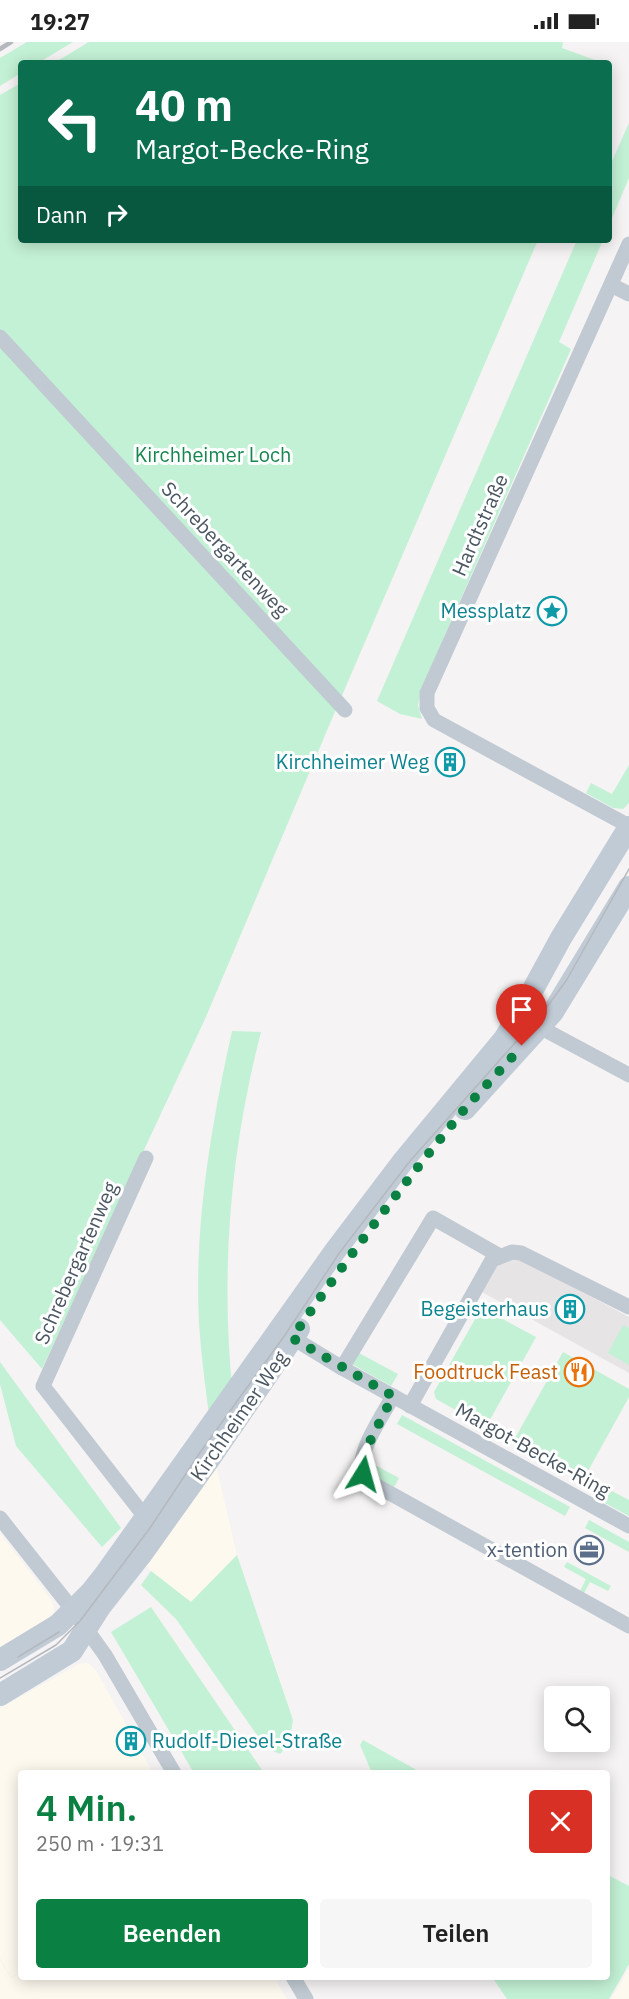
<!DOCTYPE html>
<html lang="de">
<meta charset="utf-8">
<style>
body{margin:0;font-family:"IBM Plex Sans",sans-serif;background:#f6f6f6;color:#222;height:100vh;display:flex;flex-direction:column;font-size:22px;white-space:nowrap}
*{box-sizing:border-box;margin:0}
p{font-size:20px;color:#767676}
.icon{flex:none;width:33px;height:33px;fill:none;stroke:currentColor;stroke-width:2;stroke-linecap:round;stroke-linejoin:round}
.map{position:relative;flex:1;overflow:hidden}
.details{position:absolute;left:18px;top:1728px;width:592px;height:210px;display:flex;flex-direction:column;background:#fff;border-radius:6px;box-shadow:0 3px 15px #0003}
.details>*{flex:none}
.banner{position:absolute;left:18px;top:18px;width:594px;height:183px;border-radius:6px;box-shadow:0 3px 15px #0003;background:#0b6e4f;color:#fff;overflow:hidden}
.fabs{position:absolute;left:544px;top:1644px;display:grid;gap:12px}
.fabs a{display:grid;place-items:center;width:66px;height:66px;border-radius:6px;background:#fff;box-shadow:0 3px 15px #0003;font-size:30px}
.pin{position:absolute;display:grid;place-items:center;width:51px;height:51px;color:#fff;margin:-62px -26px;border-radius:50% 50% 50% 0;rotate:-45deg;box-shadow:0 0 6px #0007}
.pin .icon{rotate:45deg}
.me{position:absolute;width:66px;margin:-33px;rotate:8deg;stroke-linejoin:round;filter:drop-shadow(0 0 4px #0008)}
.turn{display:flex;align-items:center;gap:21px;height:126px;padding:0 18px;font-size:27px}
.turn .icon{width:78px;height:78px;stroke-width:2.5}
.turn b{display:block;font-size:42px;line-height:51px}
.then{display:flex;align-items:center;height:57px;padding:0 18px;background:#0003;gap:12px;font-size:22px}
.round{display:grid;place-items:center;flex:none;width:63px;height:63px;border-radius:6px;background:#f6f6f6}
.head{display:flex;align-items:center;justify-content:space-between;height:102px;padding:0 18px}
h1{font-size:36px;font-weight:600;line-height:45px;color:#0b8043}
.cta{display:flex;gap:12px;margin-top:auto;padding:12px 18px}
.cta a{flex:1;height:69px;border-radius:6px;background:#0b8043;color:#fff;font-size:24px;font-weight:600;line-height:69px;text-align:center}
.cta a+a{background:#f6f6f6;color:#222}
.status{display:flex;justify-content:space-between;align-items:center;height:42px;padding:0 30px;background:#fff;direction:ltr}
.status svg{height:16px;fill:currentColor}
.map>svg:first-child{display:block}
.commercial{fill:#fdf9ef}
.education{fill:#e6e4e5}
.green{fill:#c3f1d5}
.lines{fill:none;stroke-linecap:round;stroke-linejoin:round}
.street{stroke:#c1cad2;stroke-width:15}
.secondary{stroke:#c1cbd6;stroke-width:22}
.tram{stroke:#b5b8bd;stroke-width:1.5}
.rail{stroke:#b5b8bd;stroke-width:4.5}
.route{stroke:#0b8043;stroke-width:10;stroke-dasharray:0 18}
.labels{text-anchor:middle;stroke-width:6;stroke-linejoin:round;paint-order:stroke}
.park-label{font-size:20px;fill:#17864f;stroke:#fff}
.street-label{font-size:20px;fill:#4a5661;stroke:#fff}
.culture-label{font-size:20px;fill:#0d838f;stroke:#fff;text-anchor:end}
.food-label{font-size:20px;fill:#c56008;stroke:#fff;text-anchor:end}
.service-label{font-size:20px;fill:#4e5e75;stroke:#fff;text-anchor:end}
</style>
<div class="status"><b>19:27</b><svg viewBox="0 0 49 12"><path d="M0 12V9h3v3zM5 12V6h3v6zM10 12V3h3v9zM15 12V0h3v12zM26 1h20v11H26zM47 4h2v5h-2z"/></svg></div>
<div class="map">
<svg width="629" height="1957" viewBox="0 0 629 1957">
<rect width="100%" height="100%" fill="#f5f3f3"/>
<g class="commercial">
<path d="M 216,1423 L 237,1513 L 191,1560 L 151,1529 L 145,1522 Z"/>
<path d="M 0,1491 L 52,1559 L 55,1569 L 40,1585 L 0,1608 Z"/>
<path d="M 81,1621 L 88,1621 L 96,1628 L 153,1731 L 21,1731 L 21,1929 L 11,1935 L 0,1916 L 0,1666 Z"/>
<path d="M 0,1918 L 11,1936 L 21,1930 L 21,1935 L 274,1935 L 287,1957 L 0,1957 Z"/>
<path d="M 629,1926 L 629,1957 L 611,1957 Z"/>
</g>
<path class="education" d="M 513,1213 L 629,1275 L 629,1331 L 482,1250 L 495,1225 Z"/>
<g class="green">
<path d="M 27,0 L 73,0 L 38,21 L 21,21 L 21,31 L 0,44 L 0,16 Z"/>
<path d="M 89,0 L 563,0 L 562,6 L 603,21 L 54,21 Z"/>
<path d="M 21,41 L 21,198 L 538,198 L 334,672 L 205,977 L 42,1327 L 0,1278 L 0,53 Z"/>
<path d="M 629,81 L 629,136 L 609,183 L 609,126 Z"/>
<path d="M 577,198 L 603,198 L 559,300 L 571,307 L 422,645 L 418,663 L 422,677 L 400,672 L 377,659 Z"/>
<path d="M 629,723 L 629,761 L 623,767 L 613,766 L 586,751 L 591,741 L 612,752 Z"/>
<path d="M 232,989 L 261,990 C 230,1109 220,1232 233,1354 L 209,1373 C 205,1342 201,1312 199,1281 C 194,1184 211,1084 232,989 Z"/>
<path d="M 486,1268 L 536,1295 L 486,1385 L 436,1357 L 434,1350 L 479,1270 Z"/>
<path d="M 623,1283 L 629,1286 L 629,1323 L 608,1311 Z"/>
<path d="M 357,1310 L 398,1332 L 391,1344 L 350,1321 Z"/>
<path d="M 563,1310 L 629,1347 L 629,1355 L 583,1438 L 513,1400 Z"/>
<path d="M 0,1320 L 121,1486 L 102,1505 L 16,1404 L 0,1342 Z"/>
<path d="M 402,1373 L 570,1465 L 565,1474 L 397,1382 Z"/>
<path d="M 375,1423 L 399,1436 L 394,1445 L 377,1436 L 372,1428 Z"/>
<path d="M 608,1447 L 629,1458 L 629,1474 L 601,1459 Z"/>
<path d="M 589,1478 L 629,1500 L 629,1510 L 585,1486 Z"/>
<path d="M 237,1513 L 293,1678 L 289,1701 L 280,1712 L 266,1706 L 176,1577 L 141,1543 L 151,1529 L 191,1560 Z"/>
<path d="M 567,1520 L 611,1544 L 608,1549 L 590,1540 L 584,1551 L 580,1549 L 586,1537 L 564,1525 Z"/>
<path d="M 151,1565 L 264,1731 L 194,1731 L 111,1590 Z"/>
<path d="M 363,1698 L 422,1731 L 372,1731 L 360,1703 Z"/>
<path d="M 608,1833 L 629,1844 L 629,1922 L 609,1957 L 507,1957 L 492,1935 L 608,1935 Z"/>
</g>
<g class="lines">
<g class="street">
<path d="M 629,202 L 427,651 L 427,666 L 434,678 L 629,784"/>
<path d="M 611,243 L 629,252"/>
<path d="M 0,295 L 345,668"/>
<path d="M 532,981 L 629,1033"/>
<path d="M 293,1296 L 342,1326 L 629,1484"/>
<path d="M 342,1326 L 433,1176 L 500,1214"/>
<path d="M 393,1354 C 384,1371 359,1407 362,1426 C 362,1431 365,1435 368,1439 L 629,1584"/>
<path d="M 410,1364 L 492,1218 L 512,1210 L 521,1211 L 629,1265"/>
<path d="M 145,1475 L 43,1344 L 146,1116"/>
<path d="M 0,1476 L 72,1567 L 105,1613 L 174,1731"/>
<path d="M 293,1935 L 306,1957"/>
</g>
<g class="secondary">
<path d="M 465,1067 L 553,970 L 629,845"/>
<path d="M 0,1618 L 58,1583 L 91,1550 L 106,1531 L 335,1209 L 404,1118 L 504,997 L 519,973 L 561,896 L 629,785"/>
<path d="M 0,1653 L 72,1609 L 100,1565 L 141,1513 L 208,1419 L 299,1287"/>
</g>
<g class="tram">
<path d="M 18,1615 L 59,1590"/>
<path d="M 0,1636 L 56,1603 L 80,1579 L 150,1486 L 199,1412 L 285,1293 L 340,1210 L 410,1119 L 546,966 L 566,939 L 629,827"/>
</g>
<path class="rail" d="M 0,7 L 11,0"/>
</g>
<g class="lines">
<path class="route" d="M 363,1432 L 362,1418 L 364,1411 L 393,1354 L 292,1296 C 346,1218 403,1142 463,1069 C 482,1047 503,1026 522,1004"/>
</g>
<defs>
<g id="sight-ring" transform="scale(1.5)"><circle r="9.5" fill="#fff" stroke="#0f9aa8" stroke-width="1.5"/><path d="M0-6L1.8-2.2L6-1.7L2.9 1.2L3.7 5.4L0 3.3L-3.7 5.4L-2.9 1.2L-6-1.7L-1.8-2.2Z" fill="#0f9aa8"/></g>
<g id="building-ring" transform="scale(1.5)"><circle r="9.5" fill="#fff" stroke="#0f9aa8" stroke-width="1.5"/><path d="M-4-6H4V6H1V3H-1V6H-4ZM-2.5-4.3h1.7v1.8h-1.7ZM.8-4.3h1.7v1.8H.8ZM-2.5-1h1.7V.8h-1.7ZM.8-1h1.7V.8H.8Z" fill="#0f9aa8"/></g>
<g id="restaurant-ring" transform="scale(1.5)"><circle r="9.5" fill="#fff" stroke="#e8710a" stroke-width="1.5"/><path d="M-5-6h1v4h1v-4h1v4h1v-4h1v5L-1.5 .5V6h-2V.5L-5-1ZM5-6V6H3V1.5H1.5Q1.5-4 5-6Z" fill="#e8710a"/></g>
<g id="office-ring" transform="scale(1.5)"><circle r="9.5" fill="#fff" stroke="#5c6f8a" stroke-width="1.5"/><path d="M-6-3h4V-5.5h4V-3h4V5H-6ZM-1-4.5V-3h2v-1.5ZM-6 0V1H6V0Z" fill="#5c6f8a"/></g>
</defs>
<g fill-rule="evenodd">
<use href="#sight-ring" x="552" y="569"/>
<use href="#building-ring" x="450" y="720"/>
<use href="#building-ring" x="570" y="1267"/>
<use href="#restaurant-ring" x="579" y="1330"/>
<use href="#office-ring" x="589" y="1508"/>
<use href="#building-ring" x="131" y="1699"/>
</g>
<g class="labels">
<g class="park-label">
<text x="213" y="420">Kirchheimer Loch</text>
</g>
<g class="street-label">
<text transform="translate(480 483) rotate(-66)" y="7">Hardtstraße</text>
<text transform="translate(225 507) rotate(47)" y="7">Schrebergartenweg</text>
<text transform="translate(76 1221) rotate(-66)" y="7">Schrebergartenweg</text>
<text transform="translate(239 1374) rotate(-55)" y="7">Kirchheimer Weg</text>
<text transform="translate(533 1408) rotate(29)" y="7">Margot-Becke-Ring</text>
</g>
<g class="culture-label">
<text x="531" y="576">Messplatz</text>
<text x="429" y="727">Kirchheimer Weg</text>
<text x="549" y="1274">Begeisterhaus</text>
<text x="152" y="1706" text-anchor="start">Rudolf-Diesel-Straße</text>
</g>
<g class="food-label">
<text x="558" y="1337">Foodtruck Feast</text>
</g>
<g class="service-label">
<text x="568" y="1515">x-tention</text>
</g>
</g>
</svg>
<div class="fabs">
<a><svg class="icon" aria-label="search" viewBox="0 0 24 24"><circle cx="10" cy="10" r="6"/><path d="M15 15l6 6"/></svg></a>
</div>
<div class="pin" style="left:522px;top:1004px;background:#d93025"><svg class="icon" aria-label="arrive" viewBox="0 0 24 24"><path d="M6 21V4h12l-3 4 3 4H6"/></svg></div>
<svg class="me" style="left:363px;top:1432px" viewBox="-20 -20 40 40"><path d="M0-17L14 15 0 8-14 15z" fill="#0b8043" stroke="#fff" stroke-width="4"/></svg>
<div class="banner">
<div class="turn"><svg class="icon" aria-label="left" viewBox="0 0 24 24"><path d="M17 20v-9H6M10 6l-5 5 5 5"/></svg><div><b>40 m</b>Margot-Becke-Ring</div></div>
<div class="then">Dann<svg class="icon" aria-label="right" viewBox="0 0 24 24"><path d="M7 20v-9h11M14 6l5 5-5 5"/></svg></div>
</div>
<section class="details">
<div class="head"><div><h1>4 Min.</h1><p>250 m · 19:31</p></div><a class="round" style="background:#d93025;color:#fff"><svg class="icon" aria-label="close" viewBox="0 0 24 24"><path d="M6 6l12 12M18 6L6 18"/></svg></a></div>
<div class="cta"><a>Beenden</a><a>Teilen</a></div>
</section>
</div>
